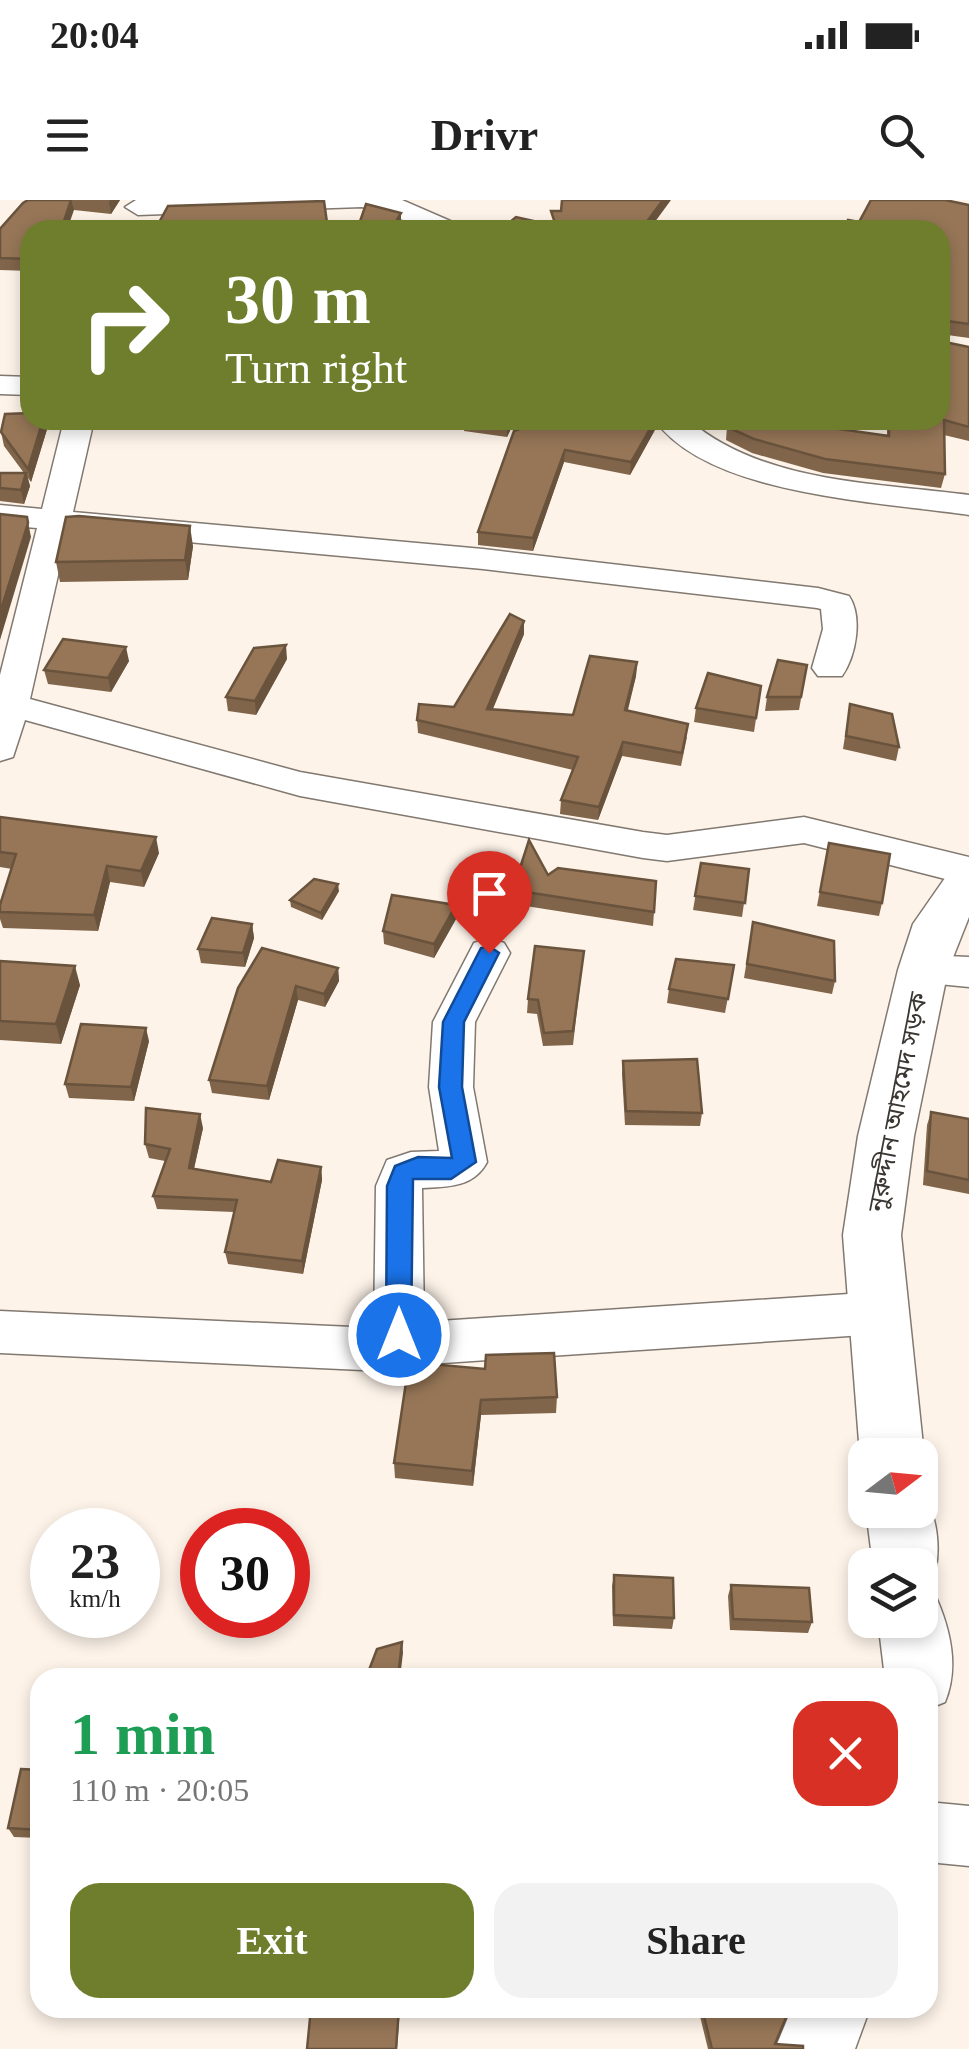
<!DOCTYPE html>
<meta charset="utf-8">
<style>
body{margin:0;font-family:"Times New Roman","Noto Sans Bengali",serif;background:#f2f2f2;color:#222;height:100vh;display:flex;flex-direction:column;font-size:38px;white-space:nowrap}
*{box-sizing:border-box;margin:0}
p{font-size:32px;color:#767676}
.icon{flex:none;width:55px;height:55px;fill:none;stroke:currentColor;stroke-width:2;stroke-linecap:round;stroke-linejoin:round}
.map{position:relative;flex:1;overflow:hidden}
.details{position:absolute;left:30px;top:1468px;width:908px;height:350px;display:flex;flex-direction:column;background:#fff;border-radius:30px;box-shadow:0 5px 15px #0003}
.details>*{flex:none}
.banner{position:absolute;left:20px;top:20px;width:930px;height:210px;border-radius:30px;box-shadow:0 5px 15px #0003;background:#6f7e2c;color:#fff;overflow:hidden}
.needle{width:65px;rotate:74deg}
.tools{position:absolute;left:848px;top:1238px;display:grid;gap:20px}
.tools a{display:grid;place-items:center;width:90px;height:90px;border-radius:20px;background:#fff;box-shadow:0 5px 15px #0003;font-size:50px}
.speed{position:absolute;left:30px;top:1308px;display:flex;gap:20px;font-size:50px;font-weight:700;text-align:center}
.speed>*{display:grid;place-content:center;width:130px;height:130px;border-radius:50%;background:#fff;box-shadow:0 5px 15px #0003;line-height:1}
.speed small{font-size:25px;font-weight:400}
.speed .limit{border:15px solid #d22;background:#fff;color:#111}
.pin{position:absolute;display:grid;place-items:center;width:85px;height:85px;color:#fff;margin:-102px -42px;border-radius:50% 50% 50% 0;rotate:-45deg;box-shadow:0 0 10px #0007}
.pin .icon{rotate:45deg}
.me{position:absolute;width:110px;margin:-55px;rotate:0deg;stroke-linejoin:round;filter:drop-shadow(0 0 8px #0008)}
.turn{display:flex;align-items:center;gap:35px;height:210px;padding:0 40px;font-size:45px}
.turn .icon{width:130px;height:130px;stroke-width:2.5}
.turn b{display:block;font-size:70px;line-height:85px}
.round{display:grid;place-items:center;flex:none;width:105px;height:105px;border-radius:30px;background:#f2f2f2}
.headline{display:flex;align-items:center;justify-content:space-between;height:170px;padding:0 40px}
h1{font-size:60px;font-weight:700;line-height:75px;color:#1e9e55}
.action{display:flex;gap:20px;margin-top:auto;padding:20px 40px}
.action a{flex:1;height:115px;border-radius:30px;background:#6f7e2c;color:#fff;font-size:40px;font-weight:700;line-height:115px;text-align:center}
.action a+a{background:#f2f2f2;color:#222}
.status{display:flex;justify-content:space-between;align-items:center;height:70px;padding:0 50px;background:#fff;direction:ltr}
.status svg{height:28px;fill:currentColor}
header{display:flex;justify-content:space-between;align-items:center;height:130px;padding:0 40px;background:#fff;font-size:45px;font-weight:700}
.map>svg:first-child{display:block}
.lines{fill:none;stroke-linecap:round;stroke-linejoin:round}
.minor-casing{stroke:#817870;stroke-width:3}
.major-casing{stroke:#817870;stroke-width:3}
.minor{fill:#fff;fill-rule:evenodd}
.major{fill:#fff;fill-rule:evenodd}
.wall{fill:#81654b}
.shaded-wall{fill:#69533d}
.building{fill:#967657;stroke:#69533d;stroke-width:2.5}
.route{fill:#1a73e8;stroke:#114b97;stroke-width:2.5}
.labels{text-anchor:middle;stroke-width:10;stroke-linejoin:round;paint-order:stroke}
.street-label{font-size:25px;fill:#3a3632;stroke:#fff}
</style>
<div class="status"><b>20:04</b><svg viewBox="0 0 49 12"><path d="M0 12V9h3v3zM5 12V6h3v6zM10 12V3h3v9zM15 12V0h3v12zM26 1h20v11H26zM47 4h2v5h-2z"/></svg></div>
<header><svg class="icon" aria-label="menu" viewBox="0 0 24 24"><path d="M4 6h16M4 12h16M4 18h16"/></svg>Drivr<svg class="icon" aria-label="search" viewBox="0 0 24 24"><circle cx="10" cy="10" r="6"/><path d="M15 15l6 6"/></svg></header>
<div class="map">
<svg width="969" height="1849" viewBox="0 0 969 1849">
<rect width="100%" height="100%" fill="#fdf3e9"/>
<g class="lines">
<g class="minor-casing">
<g id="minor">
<path d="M 136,0 L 402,0 L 471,30 L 435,30 L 362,7 L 138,15 L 125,7 Z"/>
<path d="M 0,176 L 30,177 L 30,195 L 0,194 Z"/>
<path d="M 64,220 L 94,220 L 73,312 L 483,349 L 818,388 L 849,396 C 863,417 856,456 842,476 L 818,476 L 812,468 L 823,429 L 821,409 L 817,408 L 483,369 L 68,331 L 30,499 L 300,572 L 643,632 L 667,635 L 804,617 L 969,657 L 969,685 L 804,643 L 667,661 L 643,658 L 300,596 L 25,520 L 13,557 L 0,561 L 0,475 L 37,328 L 0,325 L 0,305 L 42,309 Z"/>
<path d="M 655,220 L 689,220 C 761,283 878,283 969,295 L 969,315 C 883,302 708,296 655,220 Z"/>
<path d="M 489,738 L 504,743 L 510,753 L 475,822 L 473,887 L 487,962 C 474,987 448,987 422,988 L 424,1122 L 879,1092 L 896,1098 L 904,1113 L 896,1128 L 879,1134 L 399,1166 L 384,1171 L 0,1153 L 0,1111 L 374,1128 L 376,986 L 387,960 L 411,952 L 439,951 L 429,887 L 433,822 L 474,743 Z"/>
<path d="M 923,755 L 969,757 L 969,787 L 908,781 L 902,770 L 908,759 Z"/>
<path d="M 928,1602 L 969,1606 L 969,1666 L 928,1662 Z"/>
</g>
</g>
<g class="major-casing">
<g id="major">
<path d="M 969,663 L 969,717 L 948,770 L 914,936 L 901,1035 L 924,1255 L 920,1263 L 920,1255 L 865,1255 L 865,1266 L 860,1255 L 843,1035 L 858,936 L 898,770 L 913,724 L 952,668 Z"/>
<path d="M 920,1288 C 939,1315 943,1358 930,1387 L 920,1391 L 936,1397 C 951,1431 959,1468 945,1502 L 928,1509 L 928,1478 L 885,1478 L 878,1420 L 920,1420 L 920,1365 L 873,1365 L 866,1310 L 920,1310 Z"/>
<path d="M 792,1808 L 870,1808 L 855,1849 L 775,1849 Z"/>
</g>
</g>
<use href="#minor" class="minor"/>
<use href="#major" class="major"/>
</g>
<g class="wall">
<path d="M 28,0 L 120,0 L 111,14 L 74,10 L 30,30 L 30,71 L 0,70 L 0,29 Z"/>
<path d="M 969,5 L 969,138 L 940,134 L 940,30 L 859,22 Z"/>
<path d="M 969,147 L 969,241 L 944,235 L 945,274 L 941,288 L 823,273 L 752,253 L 726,240 L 727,227 L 823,227 L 887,235 L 887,220 L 940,220 Z"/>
<path d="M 30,220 L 47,220 L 48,226 L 31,282 L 28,278 L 30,286 L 24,304 L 0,301 L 0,273 L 24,273 L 4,246 L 1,232 Z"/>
<path d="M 464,220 L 515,220 L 507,237 L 464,231 Z"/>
<path d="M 544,220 L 657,220 L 656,228 L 630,275 L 564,262 L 533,351 L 478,345 L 478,332 Z"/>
<path d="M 193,346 L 188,380 L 60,382 L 56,362 Z"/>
<path d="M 524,421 L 524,434 L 493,509 L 573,515 L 637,462 L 636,476 L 628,510 L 687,537 L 681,566 L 622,556 L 598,620 L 560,614 L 561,600 L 573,570 L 418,533 L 417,520 L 454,507 Z"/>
<path d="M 287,459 L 256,515 L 228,511 L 226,497 Z"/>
<path d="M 129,461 L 111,492 L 48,484 L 44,470 Z"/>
<path d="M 807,465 L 799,510 L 765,511 L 767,497 Z"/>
<path d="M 761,486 L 754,532 L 694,522 L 696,508 Z"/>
<path d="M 850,504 L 899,547 L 896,561 L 843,549 Z"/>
<path d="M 0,617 L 159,653 L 144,687 L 110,682 L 98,731 L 3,728 L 0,719 L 0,705 L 12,669 L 0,667 Z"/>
<path d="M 829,643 L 882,703 L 879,716 L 817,706 Z"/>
<path d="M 701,663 L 749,669 L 742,717 L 693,710 Z"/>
<path d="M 548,675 L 654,712 L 653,726 L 513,704 L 513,690 Z"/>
<path d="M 339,691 L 322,720 L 291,707 L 290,700 Z"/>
<path d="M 456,719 L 434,758 L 384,744 L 383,731 Z"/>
<path d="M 753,722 L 835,781 L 832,794 L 744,778 Z"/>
<path d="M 252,724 L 254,738 L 245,767 L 201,763 L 198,749 Z"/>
<path d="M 584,751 L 573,845 L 543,846 L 537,814 L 527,813 L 528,799 Z"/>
<path d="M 0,761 L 80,785 L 61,844 L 0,840 Z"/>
<path d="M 734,765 L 725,813 L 667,803 L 669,789 Z"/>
<path d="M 338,768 L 339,781 L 325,807 L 298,800 L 269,900 L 212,893 L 209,880 L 238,788 Z"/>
<path d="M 149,841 L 134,901 L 69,898 L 65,884 Z"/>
<path d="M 623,861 L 702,913 L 700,926 L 625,925 L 622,874 Z"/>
<path d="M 931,912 L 969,919 L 969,994 L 923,985 L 927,925 Z"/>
<path d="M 203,928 L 194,969 L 271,982 L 321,967 L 322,980 L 303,1074 L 228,1064 L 225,1052 L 234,1012 L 157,1009 L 153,996 L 165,961 L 149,958 L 145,944 Z"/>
<path d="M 409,1162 L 557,1197 L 556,1213 L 481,1215 L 473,1286 L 395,1278 L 394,1263 Z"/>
<path d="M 614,1375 L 674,1418 L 672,1429 L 613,1426 L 612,1386 Z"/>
<path d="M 731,1385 L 812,1422 L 808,1433 L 730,1430 L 728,1396 Z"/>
<path d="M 40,1570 L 40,1638 L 14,1637 L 8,1628 Z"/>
<path d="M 698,1808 L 790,1808 L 775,1844 L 803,1849 L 708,1849 Z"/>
</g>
<g class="shaded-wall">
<path d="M 71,0 L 74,10 L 67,30 L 61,30 Z"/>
<path d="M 110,0 L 120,0 L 111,14 L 109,2 Z"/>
<path d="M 663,0 L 671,0 L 649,30 L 646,23 Z"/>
<path d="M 401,13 L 401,23 L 397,30 L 391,30 Z"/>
<path d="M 43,220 L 47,220 L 48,226 L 31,282 L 28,269 Z"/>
<path d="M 508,220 L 515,220 L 507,237 L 507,223 Z"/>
<path d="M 655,220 L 657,220 L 656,228 L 630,275 L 631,262 Z"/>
<path d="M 565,250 L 564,262 L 533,351 L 533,338 Z"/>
<path d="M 26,273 L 30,286 L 24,304 L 21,290 Z"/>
<path d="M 27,317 L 31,337 L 0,440 L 0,413 Z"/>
<path d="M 190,326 L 193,346 L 188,380 L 185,360 Z"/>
<path d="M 524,421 L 524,434 L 487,522 L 487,509 Z"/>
<path d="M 286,445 L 287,459 L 256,515 L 255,501 Z"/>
<path d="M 126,447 L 129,461 L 111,492 L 108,478 Z"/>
<path d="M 637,462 L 636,476 L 624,523 L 625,510 Z"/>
<path d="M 623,542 L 622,556 L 598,620 L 599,607 Z"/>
<path d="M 156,637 L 159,653 L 144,687 L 141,671 Z"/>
<path d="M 107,666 L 110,682 L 98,731 L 94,715 Z"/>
<path d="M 338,684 L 339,691 L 322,720 L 321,713 Z"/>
<path d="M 456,705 L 456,719 L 434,758 L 434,744 Z"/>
<path d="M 252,724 L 254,738 L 245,767 L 243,753 Z"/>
<path d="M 75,766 L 80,785 L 61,844 L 56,824 Z"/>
<path d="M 338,768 L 339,781 L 325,807 L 324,794 Z"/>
<path d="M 296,786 L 298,800 L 269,900 L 267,886 Z"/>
<path d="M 146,828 L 149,841 L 134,901 L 131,887 Z"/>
<path d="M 200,914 L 203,928 L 191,981 L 189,968 Z"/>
<path d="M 321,967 L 322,980 L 303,1074 L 302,1061 Z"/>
<path d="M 481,1200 L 481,1215 L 473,1286 L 472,1271 Z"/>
<path d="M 402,1442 L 403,1453 L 400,1478 L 398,1478 Z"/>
<path d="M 399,1808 L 400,1808 L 397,1849 L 396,1849 Z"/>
</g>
<g class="building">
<path d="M 28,0 L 71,0 L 61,30 L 30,30 L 30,59 L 0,58 L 0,29 L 23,3 Z"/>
<path d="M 562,0 L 663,0 L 646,23 L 671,30 L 500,30 L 516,17 L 556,26 L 551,11 L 561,11 Z"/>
<path d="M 871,0 L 945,0 L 969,5 L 969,124 L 940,120 L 940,135 L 940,30 L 843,30 L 848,20 L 859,22 Z"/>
<path d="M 324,1 L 328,30 L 155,30 L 168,6 Z"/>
<path d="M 366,4 L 401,13 L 391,30 L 357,30 Z"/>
<path d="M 940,141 L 969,147 L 969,227 L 944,220 L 945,274 L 825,259 L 754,239 L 727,227 L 731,220 L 821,220 L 818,226 L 889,236 L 889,220 L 940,220 Z"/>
<path d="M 30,213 L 30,220 L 43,220 L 28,269 L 1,232 L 5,214 Z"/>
<path d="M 483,220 L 508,220 L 507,223 Z"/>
<path d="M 544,220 L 655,220 L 631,262 L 565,250 L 533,338 L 478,332 L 514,231 Z"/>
<path d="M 0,273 L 26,273 L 21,290 L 0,288 Z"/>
<path d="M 0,314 L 27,317 L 28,323 L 0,413 Z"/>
<path d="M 79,316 L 190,326 L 185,360 L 56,362 L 66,317 Z"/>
<path d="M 510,414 L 524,421 L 487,509 L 573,515 L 590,456 L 637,462 L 625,510 L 688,524 L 682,553 L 623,542 L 599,607 L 561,600 L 578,557 L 417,520 L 419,504 L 454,507 Z"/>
<path d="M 63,439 L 126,447 L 108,478 L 44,470 Z"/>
<path d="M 286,445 L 255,501 L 226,497 L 254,448 Z"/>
<path d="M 778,460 L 807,465 L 801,497 L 767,497 Z"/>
<path d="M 708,473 L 761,486 L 756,518 L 696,508 Z"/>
<path d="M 850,504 L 892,514 L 899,547 L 846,536 Z"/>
<path d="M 0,617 L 156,637 L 141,671 L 107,666 L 94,715 L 0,712 L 0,705 L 16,654 L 0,652 Z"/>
<path d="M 529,640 L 548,675 L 558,668 L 656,681 L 654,712 L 513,690 Z"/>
<path d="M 829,643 L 890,654 L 882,703 L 820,692 Z"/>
<path d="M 701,663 L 749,669 L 745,703 L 695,696 Z"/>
<path d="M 314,679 L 338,684 L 321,713 L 290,700 Z"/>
<path d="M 392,695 L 456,705 L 434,744 L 383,731 Z"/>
<path d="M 212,718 L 252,724 L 243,753 L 198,749 Z"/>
<path d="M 753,722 L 834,741 L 835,781 L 747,764 Z"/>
<path d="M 535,746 L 584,751 L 573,831 L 544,833 L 538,800 L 528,799 Z"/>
<path d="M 262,748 L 338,768 L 324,794 L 296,786 L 267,886 L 209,880 L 238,788 Z"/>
<path d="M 676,759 L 734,765 L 728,799 L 669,789 Z"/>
<path d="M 0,761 L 75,766 L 56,824 L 0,821 Z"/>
<path d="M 81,824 L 146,828 L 131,887 L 65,884 Z"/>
<path d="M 697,859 L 702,913 L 626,911 L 623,861 Z"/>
<path d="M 146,908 L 200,914 L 189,968 L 271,982 L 278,960 L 321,967 L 302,1061 L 225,1052 L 237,1000 L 153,996 L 170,949 L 145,944 Z"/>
<path d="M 931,912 L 969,919 L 969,980 L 927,971 Z"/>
<path d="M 554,1153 L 557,1197 L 481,1200 L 472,1271 L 394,1263 L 409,1162 L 485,1169 L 486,1155 Z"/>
<path d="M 614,1375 L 673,1378 L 674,1418 L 614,1415 Z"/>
<path d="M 731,1385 L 809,1388 L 812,1422 L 733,1419 Z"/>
<path d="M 402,1442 L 398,1478 L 366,1478 L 377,1449 Z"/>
<path d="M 21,1569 L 40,1570 L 40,1630 L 8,1628 Z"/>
<path d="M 311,1808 L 399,1808 L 396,1849 L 307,1849 Z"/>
<path d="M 702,1808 L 790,1808 L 775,1844 L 803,1846 L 803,1849 L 712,1849 Z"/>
</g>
<path class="route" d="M 489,746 L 499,753 L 464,822 L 462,887 L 476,962 L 451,979 L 413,979 L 411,1135 L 399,1146 L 386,1135 L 387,986 L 395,966 L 418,957 L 452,958 L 439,887 L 443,822 L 481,748 Z"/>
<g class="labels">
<g class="street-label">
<text transform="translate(897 902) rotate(-79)" y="9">নুরুদ্দীন আহমেদ সড়ক</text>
</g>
</g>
</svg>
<div class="tools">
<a><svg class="needle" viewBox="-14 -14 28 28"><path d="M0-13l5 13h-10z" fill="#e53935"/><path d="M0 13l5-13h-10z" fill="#767676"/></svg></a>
<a><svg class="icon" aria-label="layers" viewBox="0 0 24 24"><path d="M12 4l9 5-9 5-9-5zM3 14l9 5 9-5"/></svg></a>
</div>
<div class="speed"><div>23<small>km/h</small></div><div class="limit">30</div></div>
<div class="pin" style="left:489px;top:753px;background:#d93025"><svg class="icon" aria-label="arrive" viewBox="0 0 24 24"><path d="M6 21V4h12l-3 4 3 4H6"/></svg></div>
<svg class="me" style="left:399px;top:1135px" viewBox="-20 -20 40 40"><circle r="17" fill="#1a73e8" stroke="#fff" stroke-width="3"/><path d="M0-11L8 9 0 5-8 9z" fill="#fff"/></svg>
<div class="banner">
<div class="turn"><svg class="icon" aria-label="right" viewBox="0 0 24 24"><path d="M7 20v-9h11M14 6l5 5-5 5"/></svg><div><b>30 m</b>Turn right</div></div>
</div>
<section class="details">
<div class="headline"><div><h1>1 min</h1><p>110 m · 20:05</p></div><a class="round" style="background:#d93025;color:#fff"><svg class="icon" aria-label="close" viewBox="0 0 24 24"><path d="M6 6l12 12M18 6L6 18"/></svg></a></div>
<div class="action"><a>Exit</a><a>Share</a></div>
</section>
</div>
